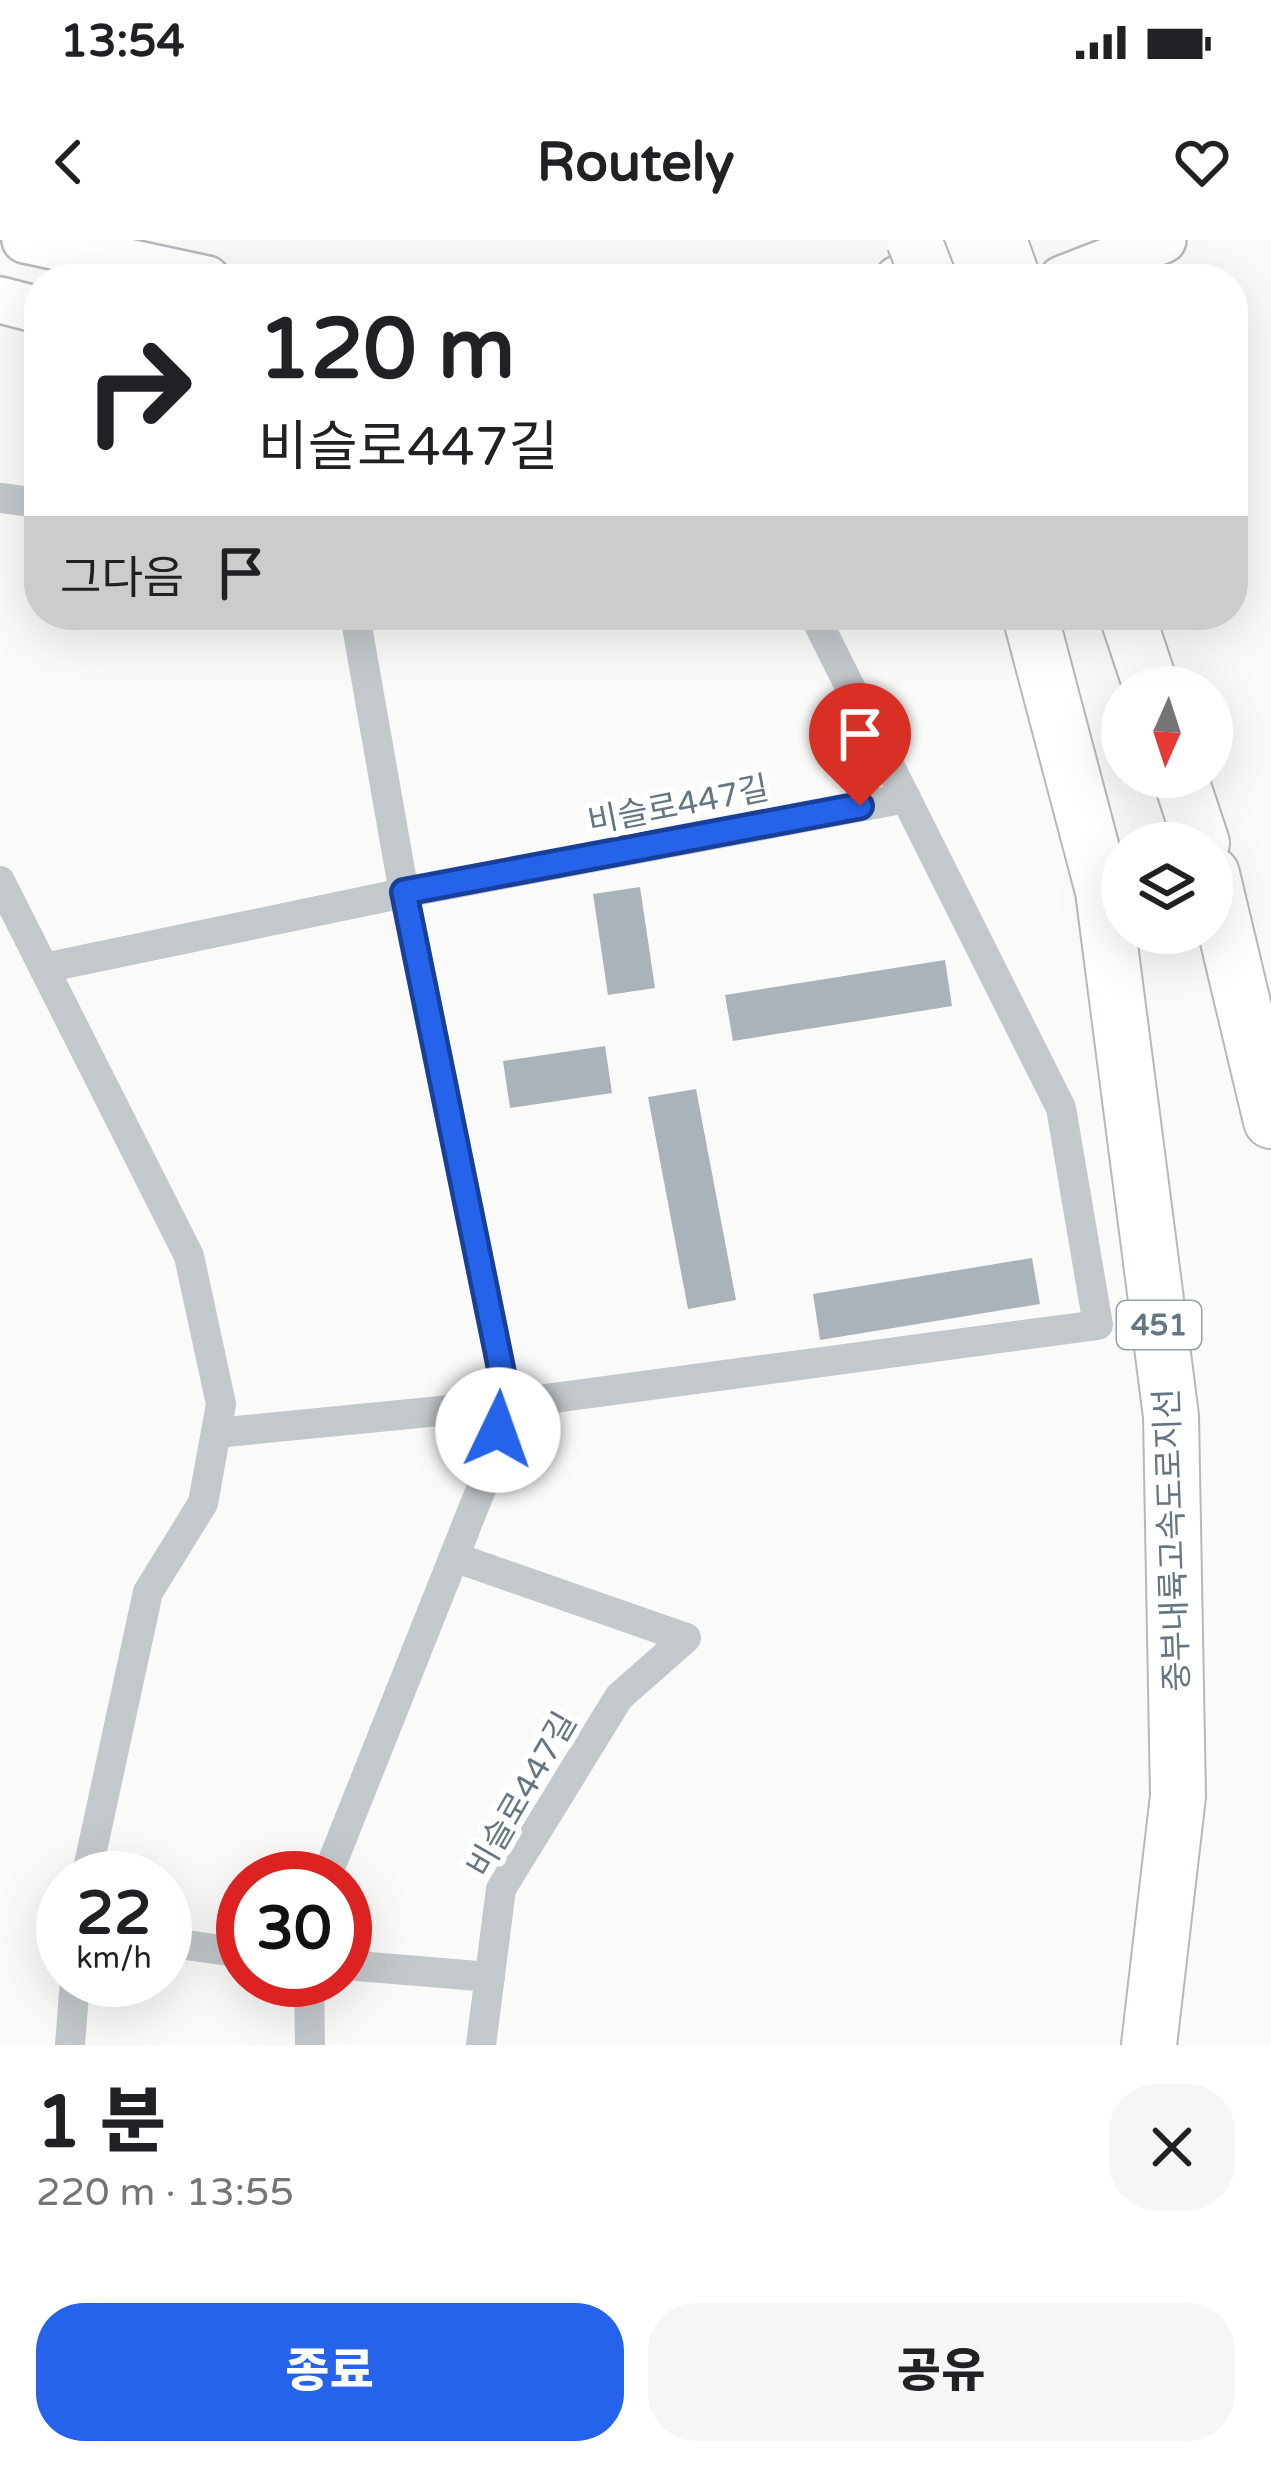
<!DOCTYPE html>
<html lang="ko">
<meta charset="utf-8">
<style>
body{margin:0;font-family:"Varela Round","Noto Sans KR",sans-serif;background:#f6f6f6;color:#202124;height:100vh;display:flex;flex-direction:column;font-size:45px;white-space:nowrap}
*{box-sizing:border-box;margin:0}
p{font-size:39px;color:#757577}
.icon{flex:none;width:66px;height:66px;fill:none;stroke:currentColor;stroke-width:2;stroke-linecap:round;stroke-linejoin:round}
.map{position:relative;height:1805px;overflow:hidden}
.details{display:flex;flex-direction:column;background:#fff;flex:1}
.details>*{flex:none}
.guide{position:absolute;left:24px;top:24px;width:1224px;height:366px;border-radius:48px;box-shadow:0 12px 48px #0002;background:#fff;color:#202124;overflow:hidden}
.needle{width:78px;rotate:183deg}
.controls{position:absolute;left:1101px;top:426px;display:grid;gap:24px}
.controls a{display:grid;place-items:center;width:132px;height:132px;border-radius:50%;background:#fff;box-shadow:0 12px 48px #0002;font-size:60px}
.speed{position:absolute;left:36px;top:1611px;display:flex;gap:24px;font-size:60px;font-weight:700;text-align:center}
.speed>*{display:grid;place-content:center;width:156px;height:156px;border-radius:50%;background:#fff;box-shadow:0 12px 48px #0002;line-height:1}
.speed small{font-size:30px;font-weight:400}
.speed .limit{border:18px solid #d22;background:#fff;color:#111}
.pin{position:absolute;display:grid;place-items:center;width:102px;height:102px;color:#fff;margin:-123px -51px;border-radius:50% 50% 50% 0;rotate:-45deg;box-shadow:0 0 12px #0007}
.pin .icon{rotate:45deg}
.me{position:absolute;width:132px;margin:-66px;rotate:3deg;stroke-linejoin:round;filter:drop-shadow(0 0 9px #0008)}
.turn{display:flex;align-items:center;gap:42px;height:252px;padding:0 36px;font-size:54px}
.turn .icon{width:156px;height:156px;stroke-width:2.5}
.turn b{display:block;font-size:84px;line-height:102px}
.then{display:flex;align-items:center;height:114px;padding:0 36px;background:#0003;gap:24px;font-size:45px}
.round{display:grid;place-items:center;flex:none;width:126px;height:126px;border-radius:48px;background:#f6f6f6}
.overview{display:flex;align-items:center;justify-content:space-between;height:204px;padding:0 36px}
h1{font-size:72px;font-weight:800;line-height:90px}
.primary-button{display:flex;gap:24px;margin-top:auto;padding:24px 36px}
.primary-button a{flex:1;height:138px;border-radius:48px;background:#2563eb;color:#fff;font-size:48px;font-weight:800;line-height:138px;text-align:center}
.primary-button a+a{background:#f6f6f6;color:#202124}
.status{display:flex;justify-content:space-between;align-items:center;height:84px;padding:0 60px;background:#fff;direction:ltr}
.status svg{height:33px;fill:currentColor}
header{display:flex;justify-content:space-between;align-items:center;height:156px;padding:0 36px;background:#fff;font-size:54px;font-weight:800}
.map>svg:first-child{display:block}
.building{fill:#aab3b9}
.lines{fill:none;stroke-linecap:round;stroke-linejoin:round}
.primary-casing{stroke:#b5babe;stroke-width:50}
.highway-casing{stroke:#b4b9bd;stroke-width:58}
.street{stroke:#c3c8cc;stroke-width:30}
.primary{stroke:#fff;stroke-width:45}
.highway{stroke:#fff;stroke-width:54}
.highway-bridge-casing{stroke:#b4b9bd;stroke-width:58;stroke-linecap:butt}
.highway-bridge{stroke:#fff;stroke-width:54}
.route-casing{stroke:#184099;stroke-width:30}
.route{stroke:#2563eb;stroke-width:21}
.labels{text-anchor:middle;stroke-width:12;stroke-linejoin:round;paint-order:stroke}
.shield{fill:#fff;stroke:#939fa8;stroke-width:3}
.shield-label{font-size:30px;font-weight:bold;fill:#657683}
.street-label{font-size:33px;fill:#657683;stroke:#fff}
</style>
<div class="status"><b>13:54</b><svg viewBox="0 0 49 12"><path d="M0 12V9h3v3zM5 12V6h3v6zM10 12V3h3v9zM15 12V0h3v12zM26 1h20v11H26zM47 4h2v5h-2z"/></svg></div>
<header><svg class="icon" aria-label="back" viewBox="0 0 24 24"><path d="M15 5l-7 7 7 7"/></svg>Routely<svg class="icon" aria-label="heart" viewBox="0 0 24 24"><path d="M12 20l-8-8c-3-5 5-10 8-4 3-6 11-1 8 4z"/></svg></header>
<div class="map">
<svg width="1271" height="1805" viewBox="0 0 1271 1805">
<rect width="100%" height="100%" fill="#fafaf8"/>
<g class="building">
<path d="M 640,647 L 655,748 L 608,755 L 593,654 Z"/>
<path d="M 945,720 L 952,766 L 733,801 L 725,755 Z"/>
<path d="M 605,806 L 612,853 L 510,868 L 503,821 Z"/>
<path d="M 696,849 L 736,1060 L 688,1069 L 648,857 Z"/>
<path d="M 1032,1018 L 1040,1064 L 820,1100 L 813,1054 Z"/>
</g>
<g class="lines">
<g class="primary-casing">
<g id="primary">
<path d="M 25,0 L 207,39"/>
<path d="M 898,39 L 996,0"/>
<path d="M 1062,39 L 1163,0"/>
<path d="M 0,60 L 39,70"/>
</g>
</g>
<g class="highway-casing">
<g id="highway">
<path d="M 999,0 L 1013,39"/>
<path d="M 1030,375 L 1103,651 L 1171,1176 L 1178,1556 L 1149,1805"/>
<path d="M 1127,375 L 1151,447"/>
<path d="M 1180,537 L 1202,603"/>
<path d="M 1212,634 L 1271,881"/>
</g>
</g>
<g class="street">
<path d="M 0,258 L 39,263"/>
<path d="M 0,641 L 189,1016 L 221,1164 L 203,1263 L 148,1352 L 86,1638"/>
<path d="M 44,728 L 404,653 L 906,558"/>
<path d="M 216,1193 L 501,1165 L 1098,1085 L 1061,868 L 814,375"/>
<path d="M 454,1317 L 686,1398 L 619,1457 L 501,1649 L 481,1805"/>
<path d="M 326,1638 L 495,1214 L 504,1143 L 404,653 L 355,375"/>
<path d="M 165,1702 L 243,1713"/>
<path d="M 345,1725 L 490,1737"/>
<path d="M 309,1740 L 310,1805"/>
<path d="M 70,1805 L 75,1740"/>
</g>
<use href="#primary" class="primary"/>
<use href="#highway" class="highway"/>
<g class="highway-bridge-casing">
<path id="highway-bridge" d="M 914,0 L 929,39"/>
</g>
<use href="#highway-bridge" class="highway-bridge"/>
</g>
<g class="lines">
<g class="route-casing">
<path id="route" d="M 498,1190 L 504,1143 L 404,652 L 860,566"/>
</g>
<use href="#route" class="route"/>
</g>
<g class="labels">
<rect class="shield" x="1117" y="1061" width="84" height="48" rx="9"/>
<g class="shield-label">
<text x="1159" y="1095">451</text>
</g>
<g class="street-label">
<text transform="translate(678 564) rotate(-11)" y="12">비슬로447길</text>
<text transform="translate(1171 1300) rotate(-92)" y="12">중부내륙고속도로지선</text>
<text transform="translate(521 1554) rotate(-60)" y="12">비슬로447길</text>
</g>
</g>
</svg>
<div class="controls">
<a><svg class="needle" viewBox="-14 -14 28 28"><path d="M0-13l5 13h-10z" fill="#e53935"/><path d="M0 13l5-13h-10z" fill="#757577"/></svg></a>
<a><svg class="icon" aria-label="layers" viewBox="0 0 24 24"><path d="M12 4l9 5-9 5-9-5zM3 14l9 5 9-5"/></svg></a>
</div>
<div class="speed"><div>22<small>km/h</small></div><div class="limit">30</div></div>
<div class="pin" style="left:860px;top:566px;background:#d93025"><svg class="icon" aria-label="arrive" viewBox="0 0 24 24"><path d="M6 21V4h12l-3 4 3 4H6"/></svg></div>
<svg class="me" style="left:498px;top:1190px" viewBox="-20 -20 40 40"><circle r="19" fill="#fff"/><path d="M0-13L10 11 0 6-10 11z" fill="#2563eb"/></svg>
<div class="guide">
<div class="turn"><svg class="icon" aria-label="right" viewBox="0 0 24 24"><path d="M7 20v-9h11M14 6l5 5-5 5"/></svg><div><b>120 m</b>비슬로447길</div></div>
<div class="then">그다음<svg class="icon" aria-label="arrive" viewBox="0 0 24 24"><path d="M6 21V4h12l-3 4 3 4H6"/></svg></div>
</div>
</div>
<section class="details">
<div class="overview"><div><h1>1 분</h1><p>220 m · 13:55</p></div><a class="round"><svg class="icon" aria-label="close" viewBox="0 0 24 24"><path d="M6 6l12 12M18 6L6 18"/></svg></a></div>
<div class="primary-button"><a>종료</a><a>공유</a></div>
</section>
